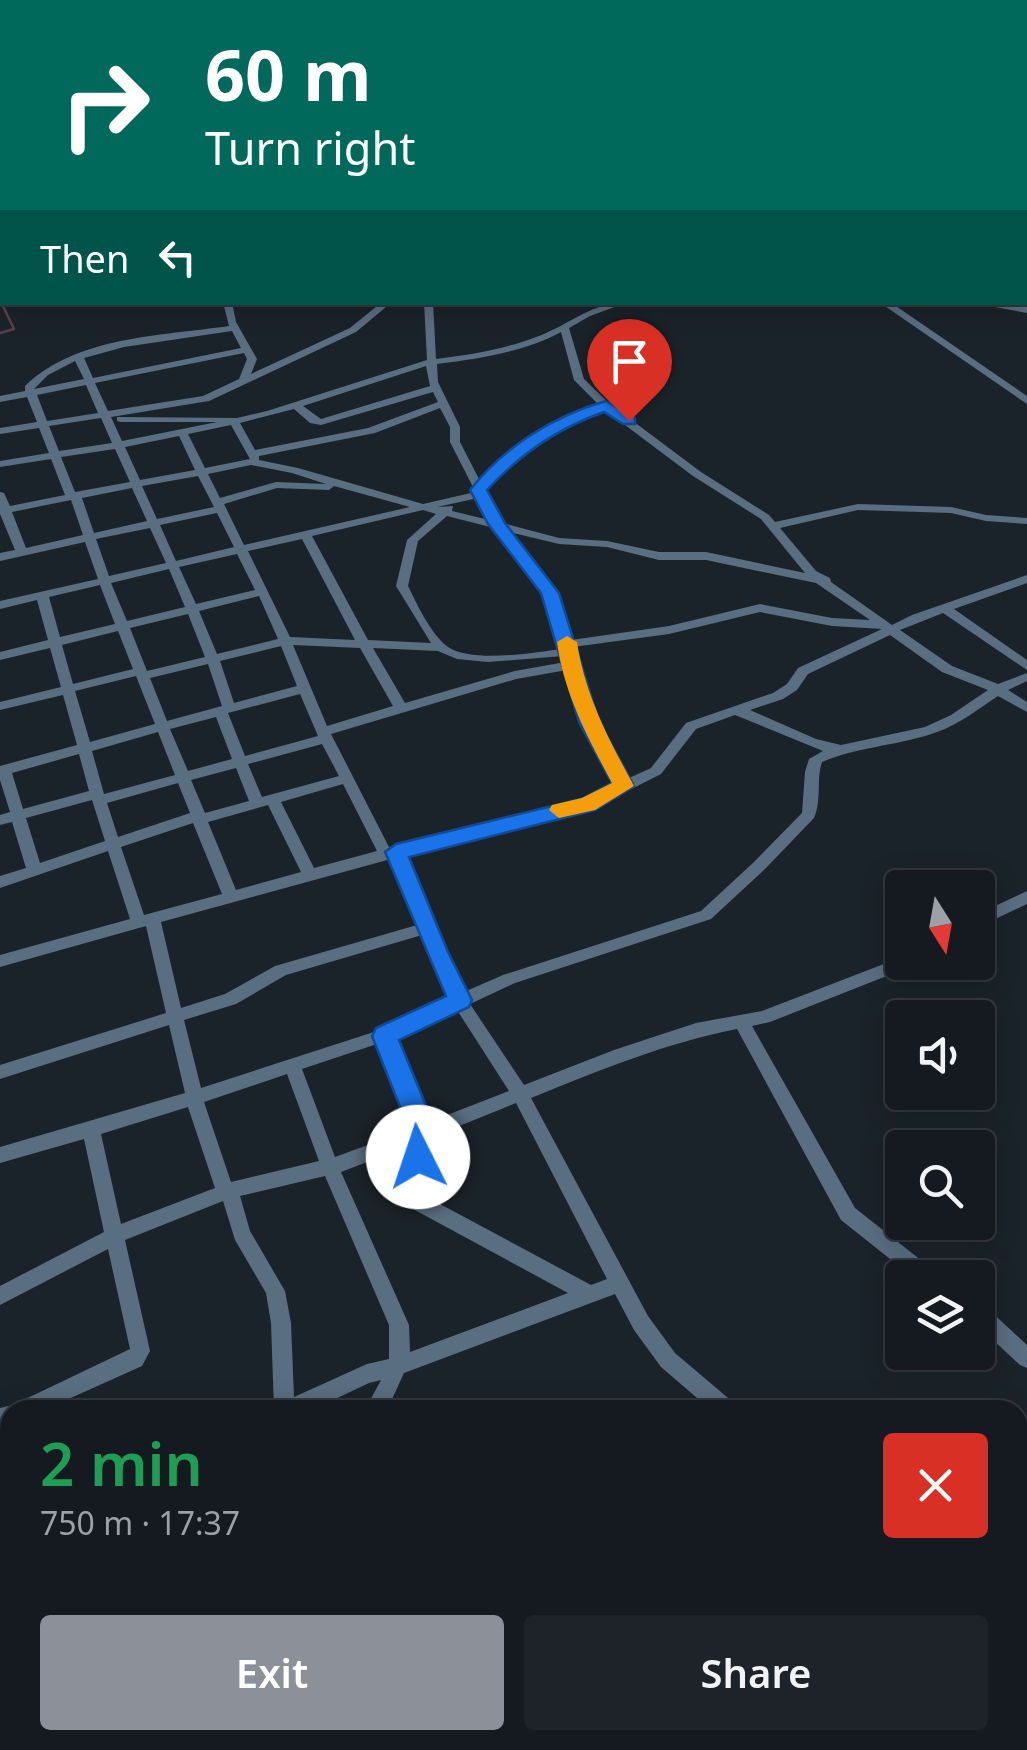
<!DOCTYPE html>
<meta charset="utf-8">
<style>
body{margin:0;font-family:"Noto Sans",sans-serif;background:#1d2329;color:#f1f3f6;height:100vh;display:flex;flex-direction:column;font-size:38px;white-space:nowrap}
*{box-sizing:border-box;margin:0}
p{font-size:32px;color:#9da1a5}
.icon{flex:none;width:55px;height:55px;fill:none;stroke:currentColor;stroke-width:2;stroke-linecap:round;stroke-linejoin:round}
.map{position:relative;flex:1;overflow:hidden}
.side{position:absolute;left:0px;top:1400px;width:1028px;height:350px;display:flex;flex-direction:column;background:#141a20;border-radius:30px 30px 0 0;box-shadow:0 5px 25px #0003,0 0 0 2px #33383e}
.side>*{flex:none}
.guide{position:absolute;left:0px;top:0px;width:1028px;height:305px;box-shadow:0 5px 25px #0003,0 0 0 2px #33383e;background:#00695c;color:#fff;overflow:hidden}
.needle{width:65px;rotate:169deg}
.buttons{position:absolute;left:885px;top:870px;display:grid;gap:20px}
.buttons a{display:grid;place-items:center;width:110px;height:110px;border-radius:10px;background:#141a20;box-shadow:0 5px 25px #0003,0 0 0 2px #33383e;font-size:50px}
.pin{position:absolute;display:grid;place-items:center;width:85px;height:85px;color:#fff;margin:-102px -42px;border-radius:50% 50% 50% 0;rotate:-45deg;box-shadow:0 0 10px #0007}
.pin .icon{rotate:45deg}
.me{position:absolute;width:110px;margin:-55px;rotate:356deg;stroke-linejoin:round;filter:drop-shadow(0 0 8px #0008)}
.turn{display:flex;align-items:center;gap:35px;height:210px;padding:0 40px;font-size:45px}
.turn .icon{width:130px;height:130px;stroke-width:2.5}
.turn b{display:block;font-size:70px;line-height:85px}
.then{display:flex;align-items:center;height:95px;padding:0 40px;background:#0003;gap:20px;font-size:38px}
.round{display:grid;place-items:center;flex:none;width:105px;height:105px;border-radius:10px;background:#1d2329}
.overview{display:flex;align-items:center;justify-content:space-between;height:170px;padding:0 40px}
h1{font-size:60px;font-weight:600;line-height:75px;color:#1e9e55}
.action{display:flex;gap:20px;margin-top:auto;padding:20px 40px}
.action a{flex:1;height:115px;border-radius:10px;background:#8c9099;color:#fff;font-size:40px;font-weight:600;line-height:115px;text-align:center}
.action a+a{background:#1d2329;color:#f1f3f6}
.map>svg:first-child{display:block}
.lines{fill:none;stroke-linecap:round;stroke-linejoin:round}
.stream{stroke:#594244;stroke-width:2.5}
.minor{fill:#596e80;fill-rule:evenodd}
.route{fill:#1a73e8;stroke:#114b97;stroke-width:2.5}
.slow{fill:#f59e0b}
</style>
<div class="map">
<svg width="1027" height="1750" viewBox="0 0 1027 1750">
<rect width="100%" height="100%" fill="#1b232a"/>
<g class="lines">
<path class="stream" d="M 0,333 L 14,329 L 3,306 L 6,302"/>
<g class="minor">
<path d="M 16,0 L 22,0 L 24,2 L 18,2 Z"/>
<path d="M 114,0 L 121,0 L 123,2 L 117,2 Z"/>
<path d="M 231,0 L 237,0 L 238,2 L 232,2 Z"/>
<path d="M 262,0 L 269,0 L 271,2 L 265,2 Z"/>
<path d="M 335,0 L 341,0 L 342,2 L 336,2 Z"/>
<path d="M 371,0 L 383,0 L 384,1 L 368,2 Z"/>
<path d="M 875,0 L 883,0 L 885,2 L 878,2 Z"/>
<path d="M 1027,3 L 1027,7 L 1025,8 L 1025,4 Z"/>
<rect x="0" y="16" width="2" height="4"/>
<rect x="1025" y="17" width="2" height="4"/>
<path d="M 1025,32 L 1027,33 L 1027,37 L 1025,36 Z"/>
<path d="M 2,37 L 2,41 L 0,42 L 0,38 Z"/>
<rect x="0" y="51" width="2" height="4"/>
<rect x="0" y="62" width="2" height="4"/>
<path d="M 1025,75 L 1027,75 L 1025,80 Z"/>
<rect x="0" y="79" width="2" height="4"/>
<rect x="0" y="96" width="2" height="4"/>
<rect x="1025" y="108" width="2" height="4"/>
<rect x="0" y="112" width="2" height="4"/>
<rect x="0" y="130" width="2" height="5"/>
<rect x="0" y="144" width="2" height="4"/>
<rect x="1025" y="145" width="2" height="4"/>
<rect x="0" y="160" width="2" height="4"/>
<rect x="0" y="176" width="2" height="4"/>
<rect x="0" y="191" width="2" height="4"/>
<rect x="0" y="209" width="2" height="5"/>
<path d="M 2,237 L 2,243 L 0,244 L 0,238 Z"/>
<path d="M 223,302 L 232,302 L 236,322 L 257,359 L 251,374 L 350,328 L 382,302 L 392,302 L 356,332 L 209,401 L 111,417 L 122,441 L 217,422 L 121,422 L 117,421 L 117,417 L 237,418 L 267,411 L 427,360 L 424,302 L 433,302 L 436,359 C 470,355 506,349 539,336 C 570,324 593,302 628,302 L 590,316 L 569,328 L 584,379 L 610,404 L 701,472 L 769,515 L 775,522 L 858,504 L 951,507 L 986,515 L 1027,518 L 1027,524 L 986,521 L 951,513 L 858,510 L 780,528 L 816,571 L 830,578 L 831,582 L 892,625 L 912,615 L 1027,575 L 1027,583 L 954,609 L 1027,660 L 1027,670 L 943,613 L 900,630 L 952,666 L 998,684 L 1027,673 L 1027,681 L 1008,690 L 1027,702 L 1027,712 L 998,696 C 978,709 960,724 937,732 C 899,746 859,746 822,762 C 816,780 822,800 814,818 L 765,869 L 711,919 L 515,983 L 470,1004 L 524,1085 L 614,1050 L 696,1023 L 762,1011 L 902,957 L 902,962 L 914,962 L 912,966 L 770,1022 L 752,1026 L 855,1208 L 936,1272 L 938,1278 L 914,1278 L 841,1220 L 737,1029 C 665,1043 598,1071 531,1098 L 648,1316 L 675,1353 L 734,1403 L 737,1410 L 711,1410 L 661,1367 L 634,1330 L 615,1294 L 404,1373 L 387,1410 L 365,1410 L 381,1380 L 369,1383 L 312,1410 L 274,1410 L 271,1323 L 266,1293 L 235,1240 L 223,1201 L 125,1240 L 150,1351 L 142,1366 L 44,1410 L 10,1410 L 10,1424 L 0,1428 L 0,1408 L 13,1405 L 130,1349 L 108,1249 L 0,1305 L 0,1286 L 104,1232 L 84,1139 L 0,1163 L 0,1147 L 185,1093 L 169,1025 L 0,1079 L 0,1065 L 166,1013 L 146,926 L 0,967 L 0,955 L 130,919 L 108,851 L 0,888 L 0,876 L 26,868 L 12,822 L 0,825 L 0,815 L 10,812 L 0,780 L 0,766 L 77,745 L 63,695 L 0,710 L 0,702 L 61,687 L 50,648 L 0,660 L 0,652 L 48,640 L 37,600 L 0,609 L 0,601 L 98,579 L 85,542 L 0,561 L 0,553 L 15,550 L 0,514 L 0,492 L 4,493 L 10,506 L 65,495 L 51,459 L 0,467 L 0,461 L 49,453 L 39,428 L 0,434 L 0,428 L 37,422 L 27,397 L 0,402 L 0,396 L 25,391 L 25,386 C 77,336 161,336 229,326 ZM 232,331 L 241,348 L 93,378 L 84,358 L 124,347 ZM 561,332 L 574,380 L 599,405 C 554,422 512,445 480,481 L 460,442 L 460,427 L 438,382 L 437,364 C 478,359 524,352 561,332 ZM 244,353 L 247,359 L 239,379 L 203,396 L 108,411 L 95,383 ZM 75,361 L 84,379 L 34,389 L 48,375 ZM 426,366 L 430,386 L 321,419 L 303,406 ZM 86,385 L 98,413 L 47,421 L 37,395 ZM 433,392 L 438,402 L 368,428 L 255,450 L 240,423 L 294,409 L 310,423 L 321,425 ZM 440,408 L 450,427 L 450,442 L 474,489 L 471,493 L 423,504 L 298,468 L 259,460 L 259,456 L 375,433 ZM 605,410 L 693,476 L 761,519 L 805,573 L 706,552 L 659,552 L 607,541 L 559,538 L 502,523 L 485,490 C 516,451 559,427 605,410 ZM 101,418 L 112,443 L 59,451 L 49,426 ZM 231,425 L 250,459 L 205,468 L 188,434 ZM 179,436 L 195,470 L 140,480 L 125,447 ZM 115,449 L 130,482 L 75,492 L 61,457 ZM 251,465 L 292,473 L 326,484 L 276,482 L 220,498 L 208,474 ZM 198,476 L 214,507 L 157,519 L 142,486 ZM 334,486 L 410,507 L 244,545 L 224,504 L 277,488 L 329,490 ZM 132,488 L 147,521 L 94,533 L 82,498 ZM 478,498 L 489,520 L 452,511 L 453,506 L 437,507 ZM 71,500 L 83,535 L 26,548 L 12,512 ZM 423,510 L 436,514 L 407,540 L 396,586 L 431,643 L 368,640 L 312,536 ZM 217,513 L 234,547 L 176,561 L 160,525 ZM 447,516 L 494,528 L 544,593 L 561,649 C 533,653 472,663 448,647 C 430,633 418,606 408,586 L 418,541 ZM 150,528 L 166,563 L 109,576 L 96,539 ZM 509,532 L 559,544 L 607,547 L 659,560 L 706,560 L 816,583 L 870,620 L 832,618 L 760,604 L 669,626 L 571,640 L 556,593 ZM 302,539 L 355,640 L 290,637 L 248,551 ZM 237,554 L 255,590 L 196,604 L 179,567 ZM 169,569 L 185,607 L 127,621 L 111,583 ZM 100,585 L 115,624 L 60,637 L 49,597 ZM 259,596 L 278,639 L 217,654 L 199,611 ZM 760,612 L 832,626 L 882,629 L 798,668 L 787,684 L 773,693 L 686,723 L 651,768 L 627,779 L 596,721 L 575,653 L 576,651 L 573,647 L 669,634 ZM 188,614 L 205,657 L 147,671 L 130,628 ZM 118,631 L 133,669 L 73,684 L 62,645 ZM 890,635 L 942,672 L 988,690 L 951,715 L 925,727 L 841,745 L 816,739 L 750,710 L 783,699 L 797,690 L 808,674 ZM 293,645 L 360,648 L 393,706 L 327,726 ZM 281,646 L 297,686 L 234,703 L 220,661 ZM 373,648 L 438,651 L 457,659 L 488,662 L 563,656 L 565,662 L 515,671 L 405,703 ZM 208,664 L 222,706 L 167,721 L 150,678 ZM 567,670 L 582,721 L 616,785 L 583,801 L 389,847 L 331,734 L 516,679 ZM 136,676 L 155,724 L 90,742 L 75,691 ZM 300,694 L 318,736 L 245,756 L 228,713 ZM 735,715 L 823,751 L 809,759 L 805,772 L 802,813 L 754,862 L 701,911 L 503,975 L 464,992 L 444,952 L 404,854 L 592,809 L 661,774 L 696,729 ZM 216,717 L 232,759 L 188,771 L 170,729 ZM 158,732 L 175,775 L 104,794 L 92,751 ZM 322,744 L 339,776 L 262,797 L 248,764 ZM 79,754 L 89,791 L 23,809 L 12,773 ZM 236,768 L 249,801 L 205,813 L 191,780 ZM 178,783 L 190,813 L 118,837 L 107,803 ZM 343,784 L 377,851 L 314,868 L 281,802 ZM 92,800 L 105,841 L 40,863 L 26,818 ZM 268,805 L 301,872 L 236,890 L 208,822 ZM 193,823 L 222,894 L 144,915 L 121,847 ZM 391,859 L 417,925 L 275,966 L 225,994 L 181,1008 L 161,922 ZM 422,935 L 450,998 L 380,1030 L 201,1088 L 184,1020 L 236,1004 L 286,975 ZM 457,1010 L 509,1091 L 429,1122 L 395,1038 ZM 380,1043 L 414,1128 L 335,1157 L 302,1069 ZM 287,1074 L 319,1161 L 231,1182 L 204,1102 ZM 516,1103 L 607,1279 L 591,1285 L 427,1197 L 421,1191 L 432,1137 ZM 188,1107 L 215,1188 L 121,1224 L 101,1134 ZM 412,1145 L 402,1194 L 413,1209 L 568,1293 L 410,1352 L 409,1325 L 341,1172 ZM 325,1176 L 389,1325 L 389,1359 L 367,1364 L 294,1397 L 291,1323 L 285,1291 L 250,1231 L 240,1196 Z"/>
<path d="M 879,302 L 890,302 L 1027,396 L 1027,404 Z"/>
<path d="M 968,302 L 994,302 L 1027,307 L 1027,313 Z"/>
<path d="M 1027,891 L 1027,904 L 978,927 L 978,914 Z"/>
<path d="M 978,1304 L 985,1306 L 1027,1345 L 1027,1368 L 1020,1365 L 978,1326 Z"/>
<path d="M 10,1500 L 10,1522 L 0,1524 L 0,1502 Z"/>
<path d="M 0,1668 L 10,1673 L 10,1702 L 0,1697 Z"/>
<path d="M 1027,1689 L 1027,1713 L 1018,1716 L 1018,1692 Z"/>
<path d="M 48,1740 L 76,1740 L 81,1750 L 53,1750 Z"/>
<path d="M 306,1740 L 330,1740 L 331,1750 L 307,1750 Z"/>
<path d="M 817,1740 L 875,1740 L 871,1748 L 868,1750 L 810,1750 L 813,1741 Z"/>
</g>
</g>
<path class="route" d="M 606,401 L 635,418 L 635,424 L 623,424 L 604,412 C 558,428 520,454 487,490 L 505,523 L 559,593 L 599,722 L 634,786 L 595,810 L 409,857 L 448,952 L 472,1000 L 469,1007 L 399,1040 L 437,1132 L 427,1165 L 418,1169 L 408,1165 L 404,1157 L 410,1132 L 372,1036 L 376,1028 L 446,996 L 385,852 L 396,844 L 581,799 L 612,783 L 579,722 L 541,593 L 488,524 L 470,490 C 504,447 553,416 606,401 Z"/>
<path class="slow" d="M 567,636 L 577,642 C 585,695 609,740 634,786 L 595,810 L 559,818 L 549,810 L 552,805 L 582,798 L 612,783 C 588,738 564,694 557,642 Z"/>
</svg>
<div class="buttons">
<a><svg class="needle" viewBox="-14 -14 28 28"><path d="M0-13l5 13h-10z" fill="#e53935"/><path d="M0 13l5-13h-10z" fill="#9da1a5"/></svg></a>
<a><svg class="icon" aria-label="sound" viewBox="0 0 24 24"><path d="M4 9h4l5-4v14l-5-4H4zM17 9q2 3 0 6"/></svg></a>
<a><svg class="icon" aria-label="search" viewBox="0 0 24 24"><circle cx="10" cy="10" r="6"/><path d="M15 15l6 6"/></svg></a>
<a><svg class="icon" aria-label="layers" viewBox="0 0 24 24"><path d="M12 4l9 5-9 5-9-5zM3 14l9 5 9-5"/></svg></a>
</div>
<div class="pin" style="left:629px;top:421px;background:#d93025"><svg class="icon" aria-label="arrive" viewBox="0 0 24 24"><path d="M6 21V4h12l-3 4 3 4H6"/></svg></div>
<svg class="me" style="left:418px;top:1157px" viewBox="-20 -20 40 40"><circle r="19" fill="#fff"/><path d="M0-13L10 11 0 6-10 11z" fill="#1a73e8"/></svg>
<div class="guide">
<div class="turn"><svg class="icon" aria-label="right" viewBox="0 0 24 24"><path d="M7 20v-9h11M14 6l5 5-5 5"/></svg><div><b>60 m</b>Turn right</div></div>
<div class="then">Then<svg class="icon" aria-label="left" viewBox="0 0 24 24"><path d="M17 20v-9H6M10 6l-5 5 5 5"/></svg></div>
</div>
<section class="side">
<div class="overview"><div><h1>2 min</h1><p>750 m · 17:37</p></div><a class="round" style="background:#d93025;color:#fff"><svg class="icon" aria-label="close" viewBox="0 0 24 24"><path d="M6 6l12 12M18 6L6 18"/></svg></a></div>
<div class="action"><a>Exit</a><a>Share</a></div>
</section>
</div>
